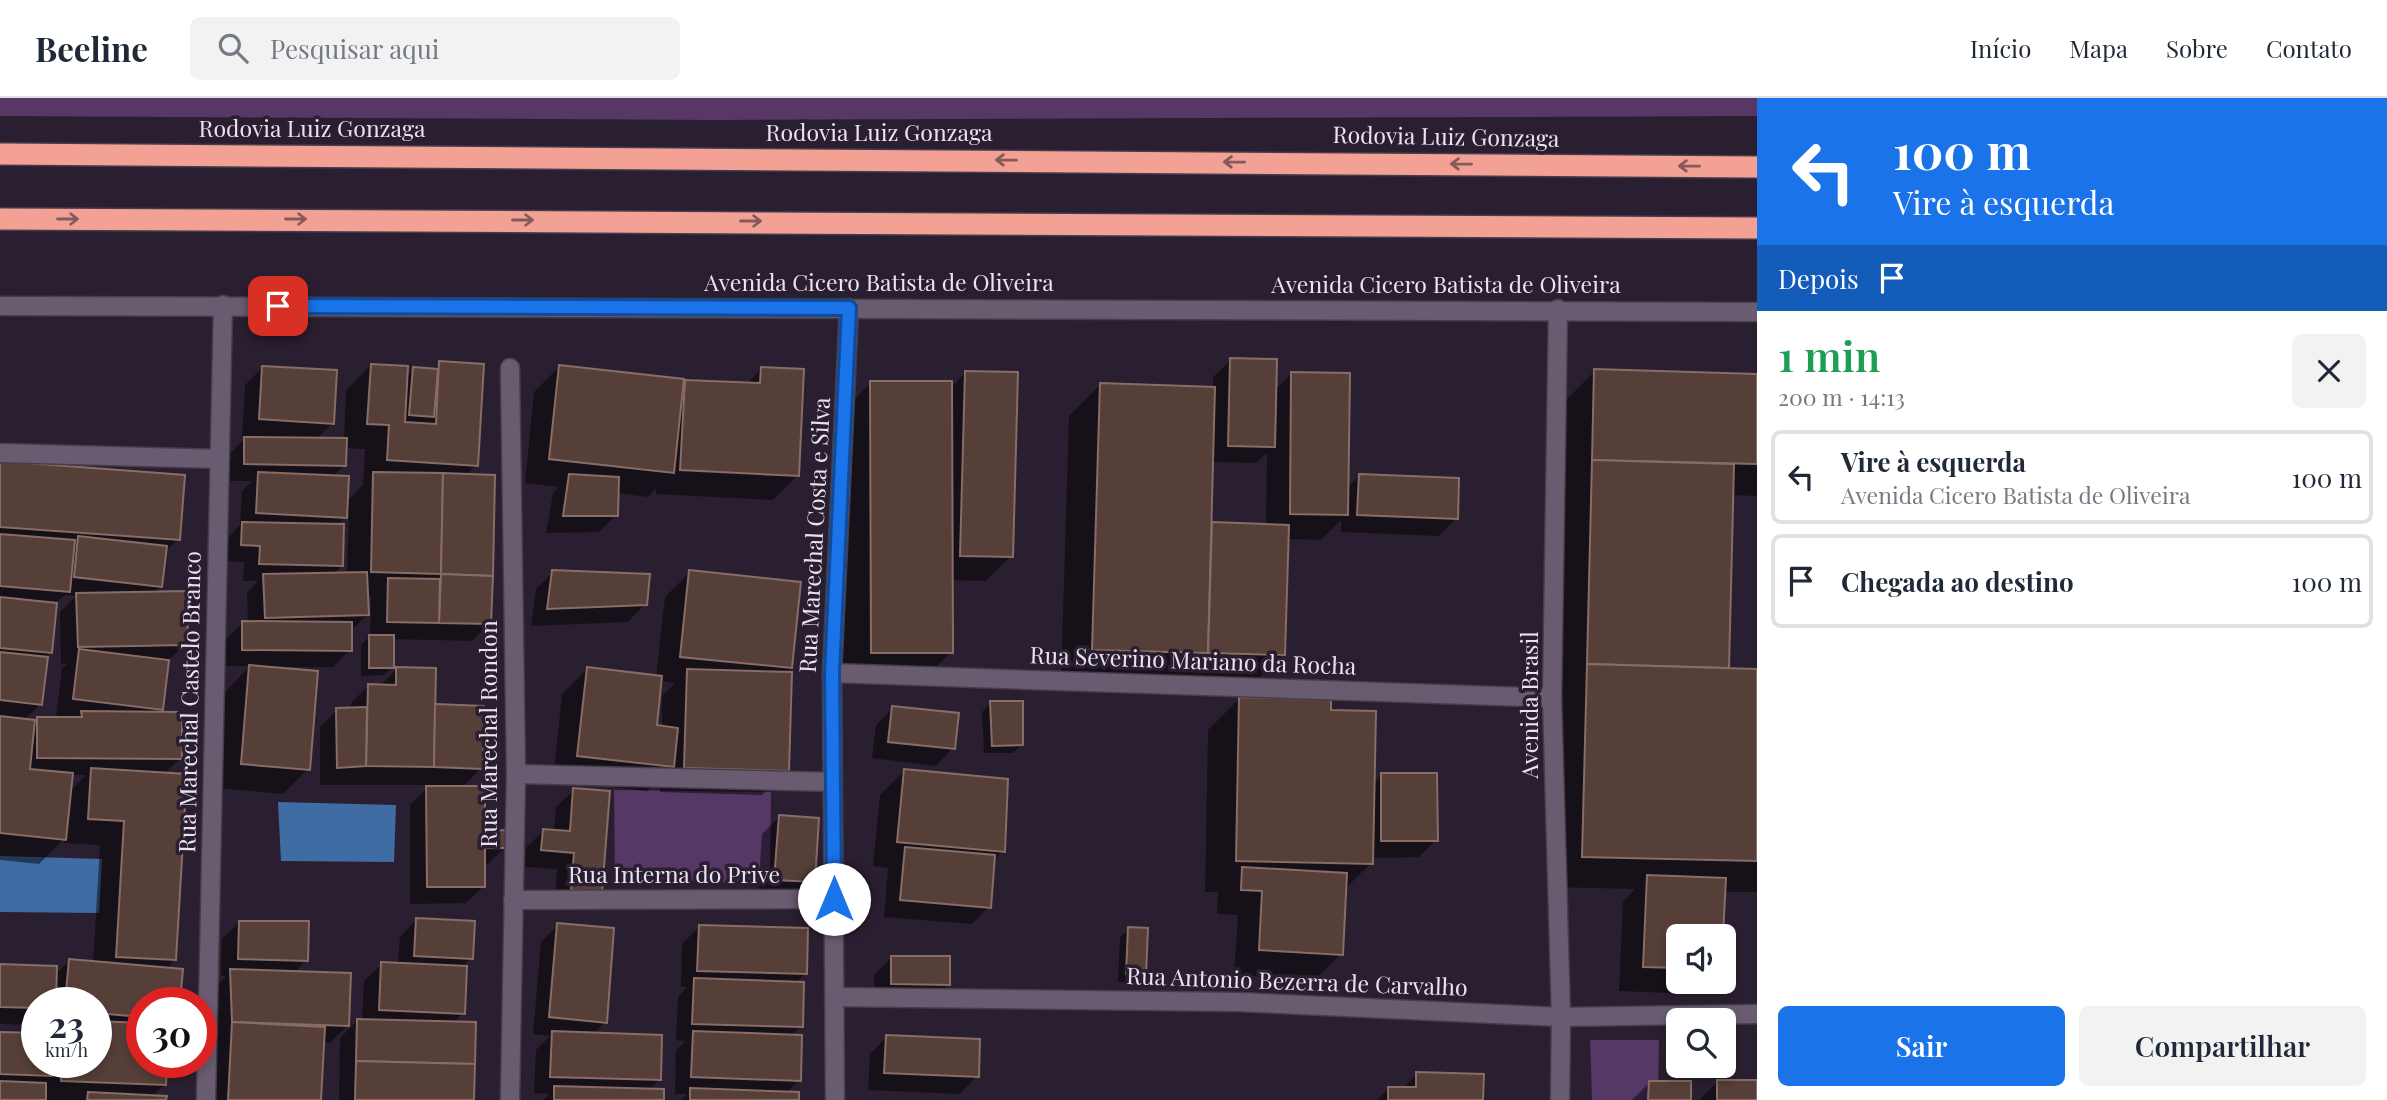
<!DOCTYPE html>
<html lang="pt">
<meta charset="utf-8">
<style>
body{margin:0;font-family:"Playfair Display",serif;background:#f2f2f3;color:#1f2937;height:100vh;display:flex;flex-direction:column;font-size:26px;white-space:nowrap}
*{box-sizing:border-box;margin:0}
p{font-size:23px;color:#747a83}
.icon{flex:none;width:38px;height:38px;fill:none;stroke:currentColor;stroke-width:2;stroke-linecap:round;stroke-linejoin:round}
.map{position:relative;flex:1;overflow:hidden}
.drawer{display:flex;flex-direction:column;background:#fff;width:630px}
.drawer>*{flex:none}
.top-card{background:#1a73e8;color:#fff;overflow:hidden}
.fabs{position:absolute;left:1666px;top:826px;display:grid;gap:14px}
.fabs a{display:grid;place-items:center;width:70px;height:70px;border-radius:10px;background:#fff;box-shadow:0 4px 10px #0003;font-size:35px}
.speed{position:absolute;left:21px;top:889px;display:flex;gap:14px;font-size:35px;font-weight:700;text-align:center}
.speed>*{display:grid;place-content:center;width:91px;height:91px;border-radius:50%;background:#fff;box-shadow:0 4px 10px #0003;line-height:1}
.speed small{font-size:18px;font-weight:400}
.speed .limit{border:10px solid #d22;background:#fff;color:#111}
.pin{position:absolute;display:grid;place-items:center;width:60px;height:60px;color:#fff;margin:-30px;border-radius:14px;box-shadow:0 4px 10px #0006}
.me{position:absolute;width:77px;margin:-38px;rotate:0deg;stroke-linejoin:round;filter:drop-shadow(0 0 5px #0008)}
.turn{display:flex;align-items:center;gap:24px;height:147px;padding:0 21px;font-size:32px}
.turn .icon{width:91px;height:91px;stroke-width:2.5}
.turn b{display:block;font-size:49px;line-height:60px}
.then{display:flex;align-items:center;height:66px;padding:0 21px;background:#0003;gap:14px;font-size:26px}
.round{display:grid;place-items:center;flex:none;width:74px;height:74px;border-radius:10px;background:#f2f2f3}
.headline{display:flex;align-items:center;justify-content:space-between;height:119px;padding:0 21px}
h1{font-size:42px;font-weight:600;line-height:52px;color:#1e9e55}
.cta{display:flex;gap:14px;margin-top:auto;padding:14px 21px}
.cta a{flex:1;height:80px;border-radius:10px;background:#1a73e8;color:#fff;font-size:28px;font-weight:600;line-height:80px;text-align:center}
.cta a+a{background:#f2f2f3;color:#1f2937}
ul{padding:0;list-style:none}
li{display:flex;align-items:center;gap:21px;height:94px;margin:0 14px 10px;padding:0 7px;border:4px solid #e0e1e3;border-radius:10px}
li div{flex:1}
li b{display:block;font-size:26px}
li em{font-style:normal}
header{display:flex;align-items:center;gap:42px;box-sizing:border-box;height:98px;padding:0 35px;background:#fff;border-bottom:2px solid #e0e1e3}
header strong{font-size:33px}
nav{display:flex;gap:38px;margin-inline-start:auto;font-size:24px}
.search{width:490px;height:63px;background:#f2f2f3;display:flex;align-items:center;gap:18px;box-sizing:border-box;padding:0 24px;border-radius:10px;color:#747a83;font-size:26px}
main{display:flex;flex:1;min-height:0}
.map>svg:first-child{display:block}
.green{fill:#563766}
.water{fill:#3f6ca3}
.shadow{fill:#0007;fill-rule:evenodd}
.building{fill:#563f38;stroke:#876d65;stroke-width:2}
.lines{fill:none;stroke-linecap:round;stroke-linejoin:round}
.street-casing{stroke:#463d4c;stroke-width:21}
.secondary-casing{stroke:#463d4c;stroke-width:21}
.highway-casing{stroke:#463d4c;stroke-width:24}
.street{stroke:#695c71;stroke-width:18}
.secondary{stroke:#695c71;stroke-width:18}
.highway{stroke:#f2a194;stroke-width:21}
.oneway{stroke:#845a5d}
.route-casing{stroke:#114b97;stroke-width:18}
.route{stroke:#1a73e8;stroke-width:12}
.labels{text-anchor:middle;stroke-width:7;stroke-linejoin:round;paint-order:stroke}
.street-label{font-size:23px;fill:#eae3ef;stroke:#2a1f30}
</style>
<header>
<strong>Beeline</strong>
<div class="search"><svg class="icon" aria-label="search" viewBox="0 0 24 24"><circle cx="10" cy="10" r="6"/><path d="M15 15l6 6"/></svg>Pesquisar aqui</div>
<nav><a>Início</a><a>Mapa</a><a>Sobre</a><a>Contato</a></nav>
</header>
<main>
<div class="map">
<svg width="1757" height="1002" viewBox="0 0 1757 1002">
<rect width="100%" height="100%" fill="#2a1f30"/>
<g class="green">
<path d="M 0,0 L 1757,0 L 1757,18 L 715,22 L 0,18 Z"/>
<path d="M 614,692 L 771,694 L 770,784 L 615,784 Z"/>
<path d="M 1590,942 L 1659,942 L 1658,1002 L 1592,1002 Z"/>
</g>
<g class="water">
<path d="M 278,704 L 396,707 L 394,764 L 281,763 Z"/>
<path d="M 0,758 L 102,761 L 99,815 L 0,814 Z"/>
</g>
<g class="shadow">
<path d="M 1231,262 L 1274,293 L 1292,275 L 1347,390 L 1359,378 L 1456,420 L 1439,438 L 1341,434 L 1341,422 L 1321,442 L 1287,441 L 1283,556 L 1258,581 L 1061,582 L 1069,318 L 1100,287 L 1213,291 L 1213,279 ZM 1267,355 L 1266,428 L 1213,426 L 1210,429 L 1212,364 L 1256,365 ZM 1083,550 L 1178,552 L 1178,556 L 1083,553 Z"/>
<path d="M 440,265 L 476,367 L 465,378 L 489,525 L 472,543 L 392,541 L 392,569 L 384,577 L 361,578 L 361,547 L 370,538 L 371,499 L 366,499 L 367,517 L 351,533 L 350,552 L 333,569 L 279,569 L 308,671 L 283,696 L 216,690 L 225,594 L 250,568 L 225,568 L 225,542 L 243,525 L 248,525 L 247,495 L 258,483 L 243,483 L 244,464 L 224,463 L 225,443 L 240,427 L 242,393 L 252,383 L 228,383 L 228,358 L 247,338 L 242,338 L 245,287 L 262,270 L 332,325 L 316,342 L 344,342 L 346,292 L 371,267 L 406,278 L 413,271 L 433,273 ZM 345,350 L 365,351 L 363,387 L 346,404 L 332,379 L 345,367 ZM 349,415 L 347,476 L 333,476 L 342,468 L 336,428 Z"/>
<path d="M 559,269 L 684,284 L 746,287 L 761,271 L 798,377 L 773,402 L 656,396 L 656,390 L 648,399 L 617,395 L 616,417 L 599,434 L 546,435 L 553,395 L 559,389 L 525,385 L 534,294 Z"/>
<path d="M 1595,273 L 1757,277 L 1757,398 L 1731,397 L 1727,572 L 1757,573 L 1757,794 L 1723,794 L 1721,838 L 1678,838 L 1678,884 L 1707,884 L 1695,896 L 1619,893 L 1623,804 L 1635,791 L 1552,789 L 1563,305 Z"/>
<path d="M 966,274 L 1011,458 L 986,483 L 951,482 L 951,554 L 920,585 L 841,586 L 839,316 L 871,285 L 951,290 Z"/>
<path d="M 0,365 L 178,441 L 164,455 L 161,488 L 154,495 L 186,546 L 167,563 L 162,611 L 157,615 L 180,661 L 164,676 L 174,862 L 142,905 L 142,964 L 165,986 L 152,999 L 165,1002 L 0,1002 L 0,936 L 37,964 L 96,964 L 96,905 L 37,905 L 37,927 L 0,926 L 0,868 L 55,877 L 69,863 L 93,865 L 100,747 L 64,745 L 64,741 L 39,766 L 0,762 ZM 65,497 L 76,498 L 60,514 L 61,566 L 67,566 L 62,570 L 56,620 L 24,622 L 41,606 L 44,561 L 50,555 L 55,506 ZM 71,677 L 86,677 L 69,694 Z"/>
<path d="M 553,474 L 645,506 L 628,524 L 531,528 L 536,491 Z"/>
<path d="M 690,474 L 791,570 L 784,576 L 787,672 L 762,697 L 660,694 L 661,679 L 647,693 L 553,682 L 562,596 L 587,571 L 656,579 L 665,499 ZM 660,583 L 675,585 L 662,598 L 662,630 L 655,629 Z"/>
<path d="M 397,571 L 433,608 L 481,670 L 462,690 L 484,734 L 505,749 L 488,766 L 483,766 L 484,788 L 466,805 L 410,806 L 410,707 L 430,687 L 320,687 L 320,629 L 337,612 L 351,612 L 351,605 L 368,588 L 380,588 Z"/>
<path d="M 1239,601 L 1329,614 L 1373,686 L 1382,677 L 1436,742 L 1419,759 L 1371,760 L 1371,765 L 1344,792 L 1341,856 L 1316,881 L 1234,877 L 1238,817 L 1217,816 L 1218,794 L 1205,794 L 1208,632 Z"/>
<path d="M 991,605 L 1022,646 L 1013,655 L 984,655 L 982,614 Z"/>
<path d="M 893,610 L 953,650 L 936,668 L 872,660 L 876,627 Z"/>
<path d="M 905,672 L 1003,753 L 993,763 L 989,809 L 972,826 L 884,819 L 888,770 L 873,768 L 880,697 Z"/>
<path d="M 574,692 L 601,794 L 583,811 L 555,809 L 557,771 L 525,769 L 526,750 L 543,733 L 554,733 L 556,709 Z"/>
<path d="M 779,719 L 813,783 L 796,800 L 758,798 L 762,736 Z"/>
<path d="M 417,821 L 471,860 L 462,869 L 463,915 L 453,925 L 472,1002 L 339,1002 L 340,940 L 357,923 L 362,923 L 364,883 L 382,866 L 398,866 L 400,839 Z"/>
<path d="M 239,824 L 306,862 L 294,875 L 347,928 L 330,945 L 322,944 L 319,1002 L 205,1002 L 214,890 L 226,878 L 221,878 L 222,841 Z"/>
<path d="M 558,827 L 605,924 L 593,936 L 659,982 L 648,993 L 662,1002 L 543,1002 L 549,996 L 534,995 L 536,952 L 550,938 L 533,936 L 541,844 Z"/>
<path d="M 699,829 L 805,876 L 795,885 L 801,928 L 791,938 L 799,982 L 786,995 L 797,1002 L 681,1002 L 687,996 L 675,996 L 676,952 L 686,943 L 676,942 L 678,899 L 687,889 L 681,889 L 682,846 Z"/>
<path d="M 1129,831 L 1144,877 L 1136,885 L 1118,884 L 1120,839 Z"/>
<path d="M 892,859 L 948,887 L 931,904 L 874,903 L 874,877 Z"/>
<path d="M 887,939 L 977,978 L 960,996 L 868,992 L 870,956 Z"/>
<path d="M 1417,976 L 1482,1002 L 1377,1002 L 1389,990 L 1402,991 Z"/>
<path d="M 1718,983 L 1757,984 L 1757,1002 L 1699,1002 Z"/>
<path d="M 1649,985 L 1689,1002 L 1632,1002 Z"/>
</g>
<g class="building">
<path d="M 1230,260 L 1277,261 L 1275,349 L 1228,348 Z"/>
<path d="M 439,263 L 484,266 L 478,368 L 387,362 L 389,327 L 367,326 L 371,266 L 408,268 L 405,324 L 436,326 Z"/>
<path d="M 559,267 L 684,281 L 674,375 L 549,361 Z"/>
<path d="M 262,268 L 337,272 L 334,326 L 259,321 Z"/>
<path d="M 413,269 L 438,271 L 434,319 L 409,317 Z"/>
<path d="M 761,269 L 804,271 L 799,378 L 680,372 L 685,282 L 760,285 Z"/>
<path d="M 1594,271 L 1757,276 L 1757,366 L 1592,362 Z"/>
<path d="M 965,273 L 1018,274 L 1013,459 L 960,458 Z"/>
<path d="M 1291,274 L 1350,275 L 1348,417 L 1290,416 Z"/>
<path d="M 870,283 L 952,283 L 953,555 L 871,555 Z"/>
<path d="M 1100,285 L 1215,289 L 1208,555 L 1092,552 Z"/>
<path d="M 244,339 L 347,340 L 346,368 L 244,366 Z"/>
<path d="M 1592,362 L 1734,366 L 1729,570 L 1587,566 Z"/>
<path d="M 0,363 L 185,377 L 180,442 L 0,429 Z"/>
<path d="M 258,374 L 349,378 L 347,420 L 256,415 Z"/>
<path d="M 373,374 L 443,375 L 441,476 L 371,474 Z"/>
<path d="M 443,375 L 495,377 L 493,478 L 441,476 Z"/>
<path d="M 569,376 L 619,379 L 618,418 L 563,418 Z"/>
<path d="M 1359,376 L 1459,380 L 1458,421 L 1357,417 Z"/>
<path d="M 242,424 L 344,426 L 343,468 L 259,466 L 260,448 L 241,447 Z"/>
<path d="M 1212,424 L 1289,427 L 1285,557 L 1208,555 Z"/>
<path d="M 0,436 L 75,442 L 70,494 L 0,488 Z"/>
<path d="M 78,438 L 167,448 L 162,489 L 74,479 Z"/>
<path d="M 552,472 L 650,476 L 647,507 L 547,511 Z"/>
<path d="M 689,472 L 801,484 L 792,570 L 680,559 Z"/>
<path d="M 367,474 L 369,517 L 265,520 L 263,476 Z"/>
<path d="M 441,476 L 493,478 L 491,526 L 439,525 Z"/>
<path d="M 388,480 L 440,481 L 439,525 L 387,524 Z"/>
<path d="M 187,493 L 188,547 L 78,549 L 76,495 Z"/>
<path d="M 0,499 L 57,505 L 52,555 L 0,550 Z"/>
<path d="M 242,523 L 352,524 L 352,553 L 242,552 Z"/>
<rect x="369" y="537" width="25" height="33"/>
<path d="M 79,551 L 169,562 L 163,612 L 73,601 Z"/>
<path d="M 0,554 L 48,559 L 42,607 L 0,602 Z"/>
<path d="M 1587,566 L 1757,571 L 1757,763 L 1582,759 Z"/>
<path d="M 249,567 L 318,573 L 310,672 L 241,666 Z"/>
<path d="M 396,569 L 436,570 L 434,669 L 366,668 L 368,586 L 396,587 Z"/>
<path d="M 587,569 L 662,578 L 657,627 L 678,630 L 674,669 L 577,658 Z"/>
<path d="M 687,571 L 792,574 L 789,673 L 684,670 Z"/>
<path d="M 1239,599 L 1331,601 L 1331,612 L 1376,613 L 1373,766 L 1236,763 Z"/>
<path d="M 990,603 L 1023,603 L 1023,647 L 992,648 Z"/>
<path d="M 435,606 L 484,608 L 483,671 L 434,669 Z"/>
<path d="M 892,608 L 959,615 L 955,651 L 888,644 Z"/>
<path d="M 367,609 L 366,668 L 337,670 L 336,610 Z"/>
<path d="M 81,613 L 182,614 L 182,661 L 37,660 L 37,619 L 82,619 Z"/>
<path d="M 0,618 L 35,622 L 30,671 L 73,675 L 66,742 L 0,735 Z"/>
<path d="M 91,670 L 187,676 L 176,862 L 116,859 L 124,723 L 88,721 Z"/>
<path d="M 904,671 L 1008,681 L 1005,754 L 897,744 Z"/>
<path d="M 1381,675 L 1437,675 L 1438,743 L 1381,743 Z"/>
<path d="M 426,688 L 485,688 L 485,733 L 507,732 L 507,750 L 485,750 L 485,789 L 427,789 Z"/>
<path d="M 573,690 L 610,693 L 602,794 L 571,792 L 574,755 L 541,752 L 543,731 L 570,733 Z"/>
<path d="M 779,717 L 819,720 L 815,784 L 774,782 Z"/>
<path d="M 905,749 L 995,757 L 991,810 L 900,802 Z"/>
<path d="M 1242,769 L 1347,775 L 1343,857 L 1259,852 L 1262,793 L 1241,792 Z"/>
<path d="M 1647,777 L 1726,780 L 1723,838 L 1678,838 L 1678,870 L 1643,869 Z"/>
<path d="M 416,820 L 475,823 L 473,861 L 414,858 Z"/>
<path d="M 239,823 L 309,823 L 308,863 L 238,861 Z"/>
<path d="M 557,825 L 614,830 L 607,925 L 549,919 Z"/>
<path d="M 699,827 L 808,830 L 807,876 L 697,873 Z"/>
<path d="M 1128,829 L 1148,830 L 1146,877 L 1126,876 Z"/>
<path d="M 891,858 L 950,858 L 950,887 L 891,886 Z"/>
<path d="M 69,861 L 183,871 L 180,905 L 142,905 L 142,919 L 96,915 L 96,905 L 65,905 Z"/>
<path d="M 381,864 L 467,868 L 465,916 L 379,912 Z"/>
<path d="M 0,866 L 57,868 L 56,905 L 37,905 L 37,910 L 0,909 Z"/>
<path d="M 230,871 L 351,875 L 349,928 L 232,924 Z"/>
<path d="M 694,880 L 804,884 L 803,929 L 692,926 Z"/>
<path d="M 357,921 L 476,924 L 475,966 L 356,963 Z"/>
<path d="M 96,923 L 142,925 L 142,964 L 167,964 L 166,987 L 61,983 L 62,964 L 96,964 Z"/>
<path d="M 232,924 L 325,929 L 321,1002 L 228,1002 Z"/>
<path d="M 552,933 L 662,937 L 661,982 L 550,979 Z"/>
<path d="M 693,933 L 802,937 L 801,983 L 691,979 Z"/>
<path d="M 0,934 L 37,935 L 37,964 L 52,964 L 52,978 L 0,976 Z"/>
<path d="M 886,937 L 980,941 L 979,979 L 884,975 Z"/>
<path d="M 356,963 L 475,966 L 474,1002 L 355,1002 Z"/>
<path d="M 1416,974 L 1484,976 L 1483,1002 L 1388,1002 L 1388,989 L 1416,989 Z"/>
<rect x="1717" y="982" width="40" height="20"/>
<path d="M 0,983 L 46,985 L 46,1002 L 0,1002 Z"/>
<path d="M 1649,983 L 1691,983 L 1691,1002 L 1648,1002 Z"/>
<path d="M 554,988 L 664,991 L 664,1002 L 554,1002 Z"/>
<path d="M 690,990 L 799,994 L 799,1002 L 690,1002 Z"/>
<path d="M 88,994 L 167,998 L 166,1002 L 87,1002 Z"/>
</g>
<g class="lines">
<g class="street-casing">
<g id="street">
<path d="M 1558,211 L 1552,600 L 1561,919 L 1560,1002"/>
<path d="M 0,355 L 220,361"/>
<path d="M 832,575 L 1552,600"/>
<path d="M 516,676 L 833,684"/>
<path d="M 513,802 L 834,801"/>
<path d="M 835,899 L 1238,904 L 1561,919 L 1757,916"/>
<path d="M 206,1002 L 223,207"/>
<path d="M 510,1002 L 516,676 L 510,270"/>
<path d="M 835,1002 L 832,575 L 849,210"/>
</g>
</g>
<g class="secondary-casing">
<path id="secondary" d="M 0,208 L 1757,214"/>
</g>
<g class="highway-casing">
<g id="highway">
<path d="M 0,56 L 1757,69"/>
<path d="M 0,121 L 1757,130"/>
</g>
</g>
<use href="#street" class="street"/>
<use href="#secondary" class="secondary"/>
<use href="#highway" class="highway"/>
</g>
<defs><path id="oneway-shaft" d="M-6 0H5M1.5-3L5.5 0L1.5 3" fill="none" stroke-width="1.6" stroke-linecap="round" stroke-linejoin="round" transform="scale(1.75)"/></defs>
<g class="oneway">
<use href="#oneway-shaft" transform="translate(1006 62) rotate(-179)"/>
<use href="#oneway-shaft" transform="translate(1234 64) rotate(-179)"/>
<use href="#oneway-shaft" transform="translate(1461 66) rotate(-179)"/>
<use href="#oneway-shaft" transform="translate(1689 68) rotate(-179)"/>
<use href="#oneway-shaft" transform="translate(68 121)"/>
<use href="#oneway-shaft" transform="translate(296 121)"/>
<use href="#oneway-shaft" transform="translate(523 122)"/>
<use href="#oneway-shaft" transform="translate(751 123)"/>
</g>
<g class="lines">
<g class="route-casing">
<path id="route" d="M 278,208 L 849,210 L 832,575 L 834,801"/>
</g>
<use href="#route" class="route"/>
</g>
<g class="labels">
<g class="street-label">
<text x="312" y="39">Rodovia Luiz Gonzaga</text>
<text x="879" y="43">Rodovia Luiz Gonzaga</text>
<text transform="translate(1446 39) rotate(1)" y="8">Rodovia Luiz Gonzaga</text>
<text x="879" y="193">Avenida Cicero Batista de Oliveira</text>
<text x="1446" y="195">Avenida Cicero Batista de Oliveira</text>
<text transform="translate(815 437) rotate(-87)" y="8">Rua Marechal Costa e Silva</text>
<text transform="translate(1193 563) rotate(2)" y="8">Rua Severino Mariano da Rocha</text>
<text transform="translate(190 604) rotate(-89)" y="8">Rua Marechal Castelo Branco</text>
<text transform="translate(1530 607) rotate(-90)" y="8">Avenida Brasil</text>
<text transform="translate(489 636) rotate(-90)" y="8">Rua Marechal Rondon</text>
<text x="674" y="785">Rua Interna do Prive</text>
<text transform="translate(1297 884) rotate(2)" y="8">Rua Antonio Bezerra de Carvalho</text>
</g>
</g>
</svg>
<div class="fabs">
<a><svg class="icon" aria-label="sound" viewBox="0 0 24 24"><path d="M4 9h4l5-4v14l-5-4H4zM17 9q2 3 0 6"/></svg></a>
<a><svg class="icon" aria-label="search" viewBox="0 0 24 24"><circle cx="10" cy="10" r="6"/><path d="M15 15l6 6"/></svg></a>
</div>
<div class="speed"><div>23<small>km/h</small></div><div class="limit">30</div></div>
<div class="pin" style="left:278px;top:208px;background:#d93025"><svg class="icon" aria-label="arrive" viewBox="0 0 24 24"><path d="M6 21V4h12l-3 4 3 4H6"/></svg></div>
<svg class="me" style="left:834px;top:801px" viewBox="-20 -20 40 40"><circle r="19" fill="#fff"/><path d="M0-13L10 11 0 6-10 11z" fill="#1a73e8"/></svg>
</div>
<section class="drawer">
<div class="top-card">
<div class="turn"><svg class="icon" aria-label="left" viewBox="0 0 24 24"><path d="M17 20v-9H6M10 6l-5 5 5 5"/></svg><div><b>100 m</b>Vire à esquerda</div></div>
<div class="then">Depois<svg class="icon" aria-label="arrive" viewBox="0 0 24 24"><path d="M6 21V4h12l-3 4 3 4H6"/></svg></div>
</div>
<div class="headline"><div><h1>1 min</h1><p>200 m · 14:13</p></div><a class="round"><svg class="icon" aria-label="close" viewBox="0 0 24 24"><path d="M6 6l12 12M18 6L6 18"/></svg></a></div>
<ul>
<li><svg class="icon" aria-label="left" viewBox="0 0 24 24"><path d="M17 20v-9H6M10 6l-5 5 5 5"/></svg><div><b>Vire à esquerda</b><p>Avenida Cicero Batista de Oliveira</p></div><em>100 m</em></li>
<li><svg class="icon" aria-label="arrive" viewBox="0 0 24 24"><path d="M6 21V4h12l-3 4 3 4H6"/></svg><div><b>Chegada ao destino</b></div><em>100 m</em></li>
</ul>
<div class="cta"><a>Sair</a><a>Compartilhar</a></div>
</section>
</main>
